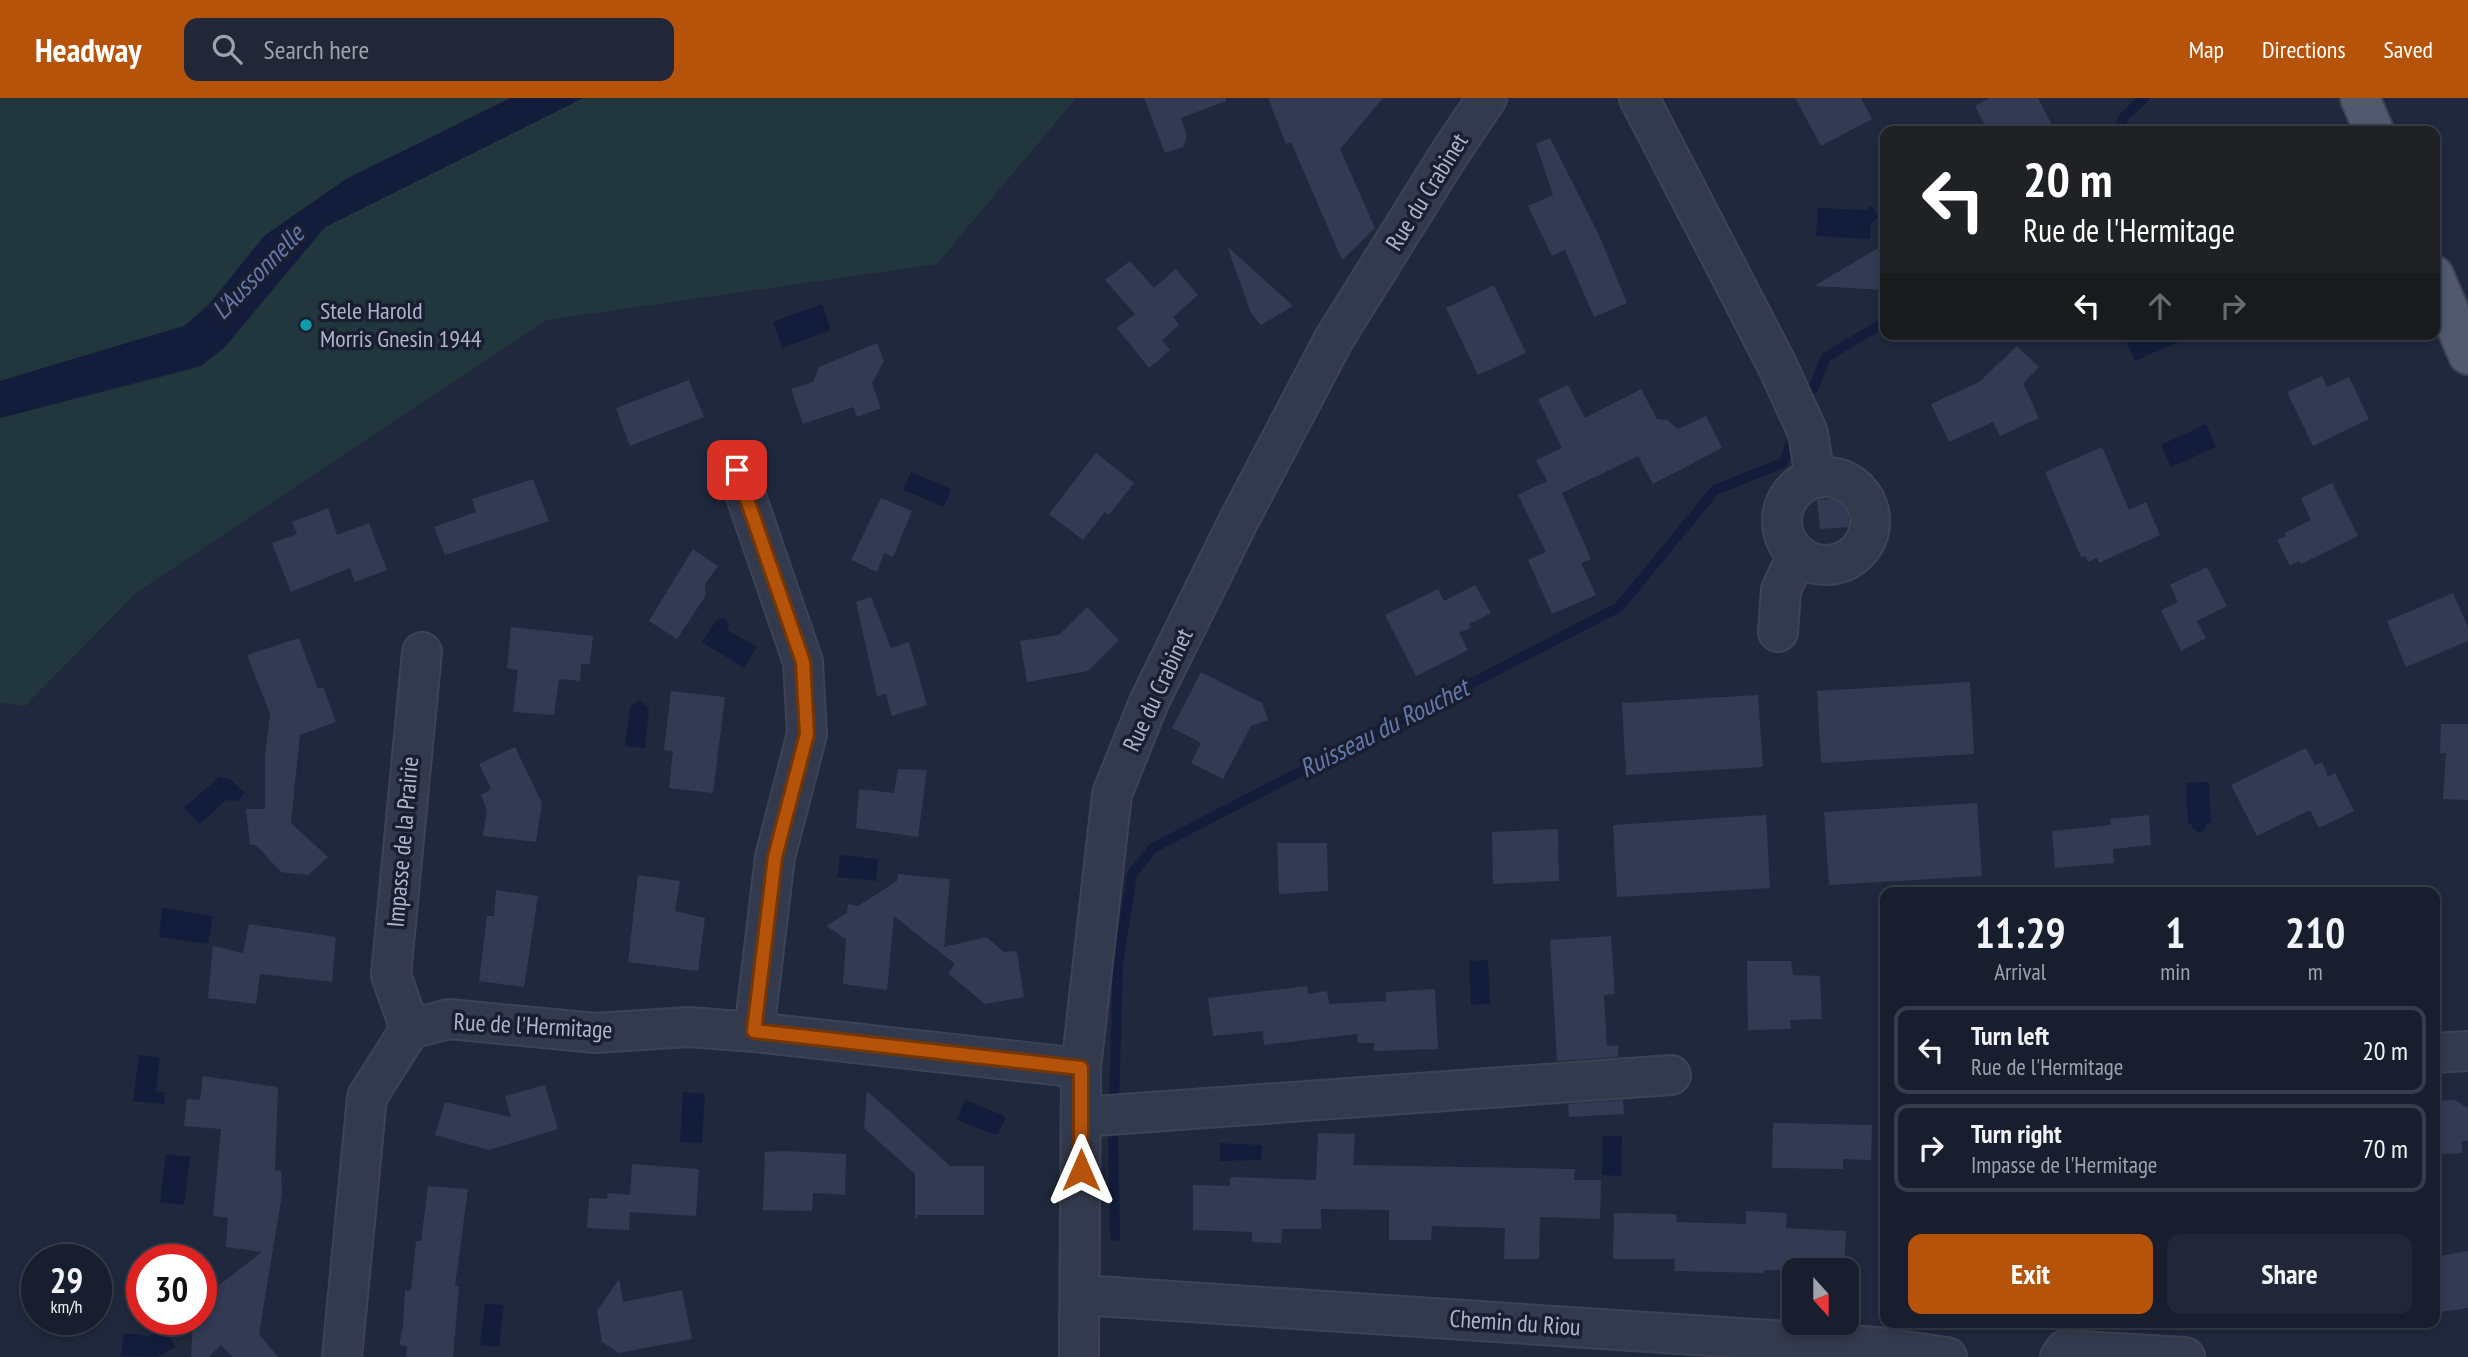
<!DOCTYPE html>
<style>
body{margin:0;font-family:"PT Sans Narrow",sans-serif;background:#212736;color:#f1f3f6;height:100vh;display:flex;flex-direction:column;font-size:26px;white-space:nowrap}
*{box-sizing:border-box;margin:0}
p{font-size:23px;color:#9fa2aa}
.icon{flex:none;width:38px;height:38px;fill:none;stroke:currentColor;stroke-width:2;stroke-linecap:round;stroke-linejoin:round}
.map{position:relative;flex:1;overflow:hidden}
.details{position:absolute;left:1880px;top:789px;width:560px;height:441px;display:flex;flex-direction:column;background:#181e2e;border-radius:14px;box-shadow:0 4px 10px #0003,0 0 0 2px #363c4a}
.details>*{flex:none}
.banner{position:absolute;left:1880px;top:28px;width:560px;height:214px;border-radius:14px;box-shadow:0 4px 10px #0003,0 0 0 2px #363c4a;background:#202124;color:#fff;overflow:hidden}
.needle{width:46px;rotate:159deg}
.tools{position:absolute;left:1782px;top:1160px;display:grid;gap:14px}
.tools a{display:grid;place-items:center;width:77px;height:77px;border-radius:14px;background:#181e2e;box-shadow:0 4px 10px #0003,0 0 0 2px #363c4a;font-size:35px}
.speed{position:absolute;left:21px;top:1146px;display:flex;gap:14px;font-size:35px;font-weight:700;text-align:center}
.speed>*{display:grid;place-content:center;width:91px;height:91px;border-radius:50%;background:#181e2e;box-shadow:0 4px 10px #0003,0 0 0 2px #363c4a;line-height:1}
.speed small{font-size:18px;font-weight:400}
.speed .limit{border:10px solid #d22;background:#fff;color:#111}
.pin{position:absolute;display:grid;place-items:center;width:60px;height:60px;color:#fff;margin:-30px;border-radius:14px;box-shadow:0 4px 10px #0006}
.me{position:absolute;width:77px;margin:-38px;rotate:0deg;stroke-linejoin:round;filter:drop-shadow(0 0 5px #0008)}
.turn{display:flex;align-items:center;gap:24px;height:147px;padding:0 28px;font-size:32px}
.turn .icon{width:91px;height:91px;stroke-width:2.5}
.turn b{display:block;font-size:49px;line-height:60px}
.lanes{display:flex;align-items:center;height:66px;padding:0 28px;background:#0003;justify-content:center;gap:35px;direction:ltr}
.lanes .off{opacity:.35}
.eta{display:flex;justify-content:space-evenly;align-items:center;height:119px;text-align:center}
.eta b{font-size:42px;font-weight:700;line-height:49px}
.primary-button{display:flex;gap:14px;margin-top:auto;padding:14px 28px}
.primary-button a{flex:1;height:80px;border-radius:14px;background:#b45309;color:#fff;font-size:28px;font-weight:700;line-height:80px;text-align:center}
.primary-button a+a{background:#212736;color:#f1f3f6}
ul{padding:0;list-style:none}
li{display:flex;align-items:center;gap:21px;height:88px;margin:0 14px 10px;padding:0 14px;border:4px solid #363c4a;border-radius:14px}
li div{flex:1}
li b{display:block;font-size:26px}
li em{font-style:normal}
header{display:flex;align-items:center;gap:42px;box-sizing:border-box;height:98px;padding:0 35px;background:#b45309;color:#fff}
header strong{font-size:33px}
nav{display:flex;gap:38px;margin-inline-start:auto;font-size:24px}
.search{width:490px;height:63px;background:#212736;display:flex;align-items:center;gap:18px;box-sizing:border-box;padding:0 24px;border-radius:14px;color:#9fa2aa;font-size:26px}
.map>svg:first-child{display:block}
.green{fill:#22363d}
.water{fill:#131d3b}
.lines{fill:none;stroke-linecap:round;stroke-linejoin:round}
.stream{stroke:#131d3b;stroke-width:10}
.building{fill:#323b53}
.minor-casing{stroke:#3d4355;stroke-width:42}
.major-casing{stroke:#3d4355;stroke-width:42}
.minor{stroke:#343a4d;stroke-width:38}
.major{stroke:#52596d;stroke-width:38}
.route-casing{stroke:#753606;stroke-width:18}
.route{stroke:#b45309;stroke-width:12}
.culture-dot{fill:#0f9aa8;stroke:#191f31;stroke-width:2.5}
.labels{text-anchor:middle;stroke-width:7;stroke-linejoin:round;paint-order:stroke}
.street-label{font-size:24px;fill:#afb5c8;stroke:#191f31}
.poi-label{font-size:24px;fill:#afb5c8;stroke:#191f31;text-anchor:start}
.water-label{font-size:26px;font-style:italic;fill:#6578ab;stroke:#191f31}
</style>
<header>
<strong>Headway</strong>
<div class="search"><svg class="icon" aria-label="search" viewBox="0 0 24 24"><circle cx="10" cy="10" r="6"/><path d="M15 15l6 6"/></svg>Search here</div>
<nav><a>Map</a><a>Directions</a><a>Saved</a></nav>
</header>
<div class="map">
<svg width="2468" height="1259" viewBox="0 0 2468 1259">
<rect width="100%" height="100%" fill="#20283d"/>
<g class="green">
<path d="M 0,0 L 511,0 L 346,81 L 184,228 L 0,283 Z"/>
<path d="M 583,0 L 1076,0 L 937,166 L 547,222 L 137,494 L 25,608 L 0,605 L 0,320 L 200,269 L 224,250 L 325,129 Z"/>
</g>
<g class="water">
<path d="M 511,0 L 583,0 L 325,129 L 224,250 L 200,268 L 0,320 L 0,283 L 184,228 L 207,209 L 264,138 L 346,81 Z"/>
<path d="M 1871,108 L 1879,119 L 1871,125 L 1870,141 L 1816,138 L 1818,110 L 1865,112 Z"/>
<path d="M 822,206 L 831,232 L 782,250 L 773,224 Z"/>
<path d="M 2146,236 L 2179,236 L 2182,242 L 2135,263 L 2127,245 Z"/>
<path d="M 2206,326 L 2216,349 L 2171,369 L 2161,347 Z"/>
<path d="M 911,374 L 951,391 L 944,409 L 903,392 Z"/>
<path d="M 723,520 L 729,524 L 728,532 L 757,549 L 744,570 L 702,544 L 716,523 Z"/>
<path d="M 640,602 L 649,611 L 645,650 L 625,648 L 630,609 Z"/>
<path d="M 219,679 L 229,680 L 245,695 L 238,703 L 226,702 L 200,726 L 184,710 Z"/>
<path d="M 2209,684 L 2211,725 L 2206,725 L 2205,732 L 2199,735 L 2193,731 L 2191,726 L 2188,726 L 2186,685 Z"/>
<path d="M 840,757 L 878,761 L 876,783 L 837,779 Z"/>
<path d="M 162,810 L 213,818 L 208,846 L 159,839 Z"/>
<path d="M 1488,862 L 1490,906 L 1471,907 L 1469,863 Z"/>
<path d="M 139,957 L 160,959 L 156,993 L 165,995 L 164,1006 L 133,1003 Z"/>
<path d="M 683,994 L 705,996 L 702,1045 L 680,1044 Z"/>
<path d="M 965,1002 L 1003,1017 L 1005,1021 L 999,1035 L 995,1037 L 957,1022 Z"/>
<path d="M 1603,1038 L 1622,1038 L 1621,1078 L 1602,1077 Z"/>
<path d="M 1220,1045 L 1262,1047 L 1261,1062 L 1220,1063 Z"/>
<path d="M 166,1056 L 190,1059 L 184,1107 L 160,1104 Z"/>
<path d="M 485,1205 L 504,1207 L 499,1249 L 480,1247 Z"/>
<path d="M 165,1229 L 175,1249 L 158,1259 L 121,1258 L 124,1235 L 148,1238 Z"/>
</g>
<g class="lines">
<g class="stream">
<path d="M 2118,33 L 2124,19 L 2144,0"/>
<path d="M 1813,291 L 1826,259 L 1885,224"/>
<path d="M 1114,1006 L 1118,866 L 1132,776 L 1153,750 L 1619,509 L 1715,392 L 1783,365 L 1795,336"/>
<path d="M 1113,1030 L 1115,1138"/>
</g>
</g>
<g class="building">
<path d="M 1144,0 L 1226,0 L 1226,3 L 1181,20 L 1187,38 L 1183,49 L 1165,55 Z"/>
<path d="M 1268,0 L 1383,0 L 1340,51 L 1375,130 L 1342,162 L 1291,44 L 1286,46 Z"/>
<path d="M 1795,0 L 1861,0 L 1872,21 L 1821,48 Z"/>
<path d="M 1990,0 L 2038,0 L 2055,33 L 1988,33 L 1975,8 Z"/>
<path d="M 1550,40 L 1599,137 L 1627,205 L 1594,219 L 1565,152 L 1552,158 L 1528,108 L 1553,97 L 1536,46 Z"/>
<path d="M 1885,146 L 1885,192 L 1814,188 Z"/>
<path d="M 1227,148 L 1293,208 L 1261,227 L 1251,215 Z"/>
<path d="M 1130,163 L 1154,190 L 1176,171 L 1198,197 L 1173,219 L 1179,227 L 1162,242 L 1170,252 L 1149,270 L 1117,230 L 1135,216 L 1105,182 Z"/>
<path d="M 1494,187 L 1526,255 L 1478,277 L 1446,210 Z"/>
<path d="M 877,245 L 884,263 L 872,285 L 881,310 L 857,319 L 853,309 L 803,326 L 791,291 L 813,284 L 819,269 Z"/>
<path d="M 2017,248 L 2039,269 L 2023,285 L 2039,320 L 2000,338 L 1993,324 L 1949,344 L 1931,306 L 1979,284 Z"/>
<path d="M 2322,278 L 2327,289 L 2349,279 L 2369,321 L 2313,348 L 2287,294 Z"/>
<path d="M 689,282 L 704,319 L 630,348 L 616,310 Z"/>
<path d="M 1568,287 L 1585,320 L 1641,291 L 1657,321 L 1667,322 L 1678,331 L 1706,318 L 1722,350 L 1653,386 L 1638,358 L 1562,395 L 1591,461 L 1581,465 L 1596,497 L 1552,516 L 1528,462 L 1546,454 L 1518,397 L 1547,383 L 1536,362 L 1562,350 L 1538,301 Z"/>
<path d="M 2102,349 L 2129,412 L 2146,404 L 2160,437 L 2099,465 L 2097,460 L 2088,464 L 2085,458 L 2081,459 L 2045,374 Z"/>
<path d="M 1096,355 L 1134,385 L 1109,417 L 1105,414 L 1083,442 L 1049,416 Z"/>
<path d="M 533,381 L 549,423 L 445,457 L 434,429 L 476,414 L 472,401 Z"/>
<path d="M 2332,385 L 2358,438 L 2301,466 L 2299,463 L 2290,468 L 2277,442 L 2286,438 L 2285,435 L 2311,422 L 2301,400 Z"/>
<path d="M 1847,399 L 1849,429 L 1820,431 L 1817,402 Z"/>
<path d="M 881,400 L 912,413 L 893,459 L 884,455 L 877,474 L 851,462 Z"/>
<path d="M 328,410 L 337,437 L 369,425 L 387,472 L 355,484 L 350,470 L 291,494 L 272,445 L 297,436 L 292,424 Z"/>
<path d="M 693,451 L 718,468 L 705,486 L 706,497 L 677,541 L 649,523 Z"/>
<path d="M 2207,469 L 2227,508 L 2197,523 L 2206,540 L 2181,553 L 2161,512 L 2178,504 L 2170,487 Z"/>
<path d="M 1475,487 L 1491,515 L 1469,526 L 1470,530 L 1459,535 L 1468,552 L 1416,578 L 1385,517 L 1438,491 L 1444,503 Z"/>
<path d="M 2453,495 L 2468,529 L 2468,543 L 2406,569 L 2387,523 Z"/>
<path d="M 871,499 L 891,550 L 909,544 L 927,607 L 892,618 L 886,596 L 877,598 L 856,504 Z"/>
<path d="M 1087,509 L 1119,542 L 1088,573 L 1027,584 L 1020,543 L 1059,537 Z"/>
<path d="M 511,529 L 593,538 L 590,566 L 581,566 L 580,583 L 559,581 L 554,617 L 513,614 L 518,572 L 507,570 Z"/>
<path d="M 299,540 L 318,591 L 323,589 L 336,624 L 300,637 L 291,725 L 328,759 L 308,777 L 281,774 L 256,747 L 250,747 L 246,711 L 265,711 L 265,658 L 270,616 L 247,557 Z"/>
<path d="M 1201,574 L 1262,605 L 1268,622 L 1251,628 L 1223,681 L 1191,665 L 1201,645 L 1172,630 Z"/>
<path d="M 1970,584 L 1974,656 L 1821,665 L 1817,593 Z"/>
<path d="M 671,593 L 725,599 L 713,695 L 669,690 L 673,653 L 664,652 Z"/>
<path d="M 1758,597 L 1763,669 L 1626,677 L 1622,605 Z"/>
<path d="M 2441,626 L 2468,626 L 2468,702 L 2443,701 L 2446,655 L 2440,655 Z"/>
<path d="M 515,649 L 542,705 L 536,744 L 483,738 L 487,712 L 481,697 L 491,691 L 479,666 Z"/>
<path d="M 2306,650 L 2315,667 L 2322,664 L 2328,679 L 2335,675 L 2354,713 L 2319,730 L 2310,712 L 2257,738 L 2231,687 Z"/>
<path d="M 898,671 L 927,672 L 918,739 L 856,730 L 859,691 L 894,695 Z"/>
<path d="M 1977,705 L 1982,778 L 1829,787 L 1824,714 Z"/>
<path d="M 1766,717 L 1770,790 L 1617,799 L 1613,727 Z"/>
<path d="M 2149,717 L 2151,747 L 2113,751 L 2114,765 L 2055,770 L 2052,733 L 2111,727 L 2110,721 Z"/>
<path d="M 1558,731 L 1559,783 L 1493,786 L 1492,734 Z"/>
<path d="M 1277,745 L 1327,745 L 1328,793 L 1279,796 Z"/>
<path d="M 898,776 L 950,781 L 944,849 L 986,839 L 1004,854 L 1017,853 L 1024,899 L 985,906 L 948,875 L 955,866 L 894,818 L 887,892 L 843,886 L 846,841 L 826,828 L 847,815 L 848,806 L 858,808 L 897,783 Z"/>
<path d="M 638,777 L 680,783 L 675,813 L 705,820 L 698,873 L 628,864 Z"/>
<path d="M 496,792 L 538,798 L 524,889 L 479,883 L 487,818 L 494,818 Z"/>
<path d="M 249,826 L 336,839 L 332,884 L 260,876 L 256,906 L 208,900 L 213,848 L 243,855 Z"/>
<path d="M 1611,838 L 1615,896 L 1604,897 L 1607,948 L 1618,947 L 1618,959 L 1557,963 L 1550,842 Z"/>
<path d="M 1747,863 L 1791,863 L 1793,877 L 1820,878 L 1822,921 L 1790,922 L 1791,931 L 1748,932 Z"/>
<path d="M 1307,888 L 1308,896 L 1327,893 L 1329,906 L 1386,903 L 1385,894 L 1435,891 L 1438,951 L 1374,953 L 1374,945 L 1358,945 L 1357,936 L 1264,947 L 1263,933 L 1213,938 L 1208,900 Z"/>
<path d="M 203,978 L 278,989 L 275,1072 L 281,1073 L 282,1096 L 259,1236 L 278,1259 L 232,1259 L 221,1247 L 209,1259 L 191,1259 L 193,1222 L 201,1222 L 201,1201 L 262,1154 L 226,1149 L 228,1120 L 213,1118 L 221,1031 L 184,1028 L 187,1001 L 200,1002 Z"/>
<path d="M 545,987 L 558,1031 L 489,1052 L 435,1037 L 445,1004 L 511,1019 L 505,998 Z"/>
<path d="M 867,993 L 949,1067 L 948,1068 L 984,1068 L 984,1117 L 918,1117 L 915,1122 L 915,1076 L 864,1030 Z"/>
<path d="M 1623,1002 L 1624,1016 L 1569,1019 L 1568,1006 Z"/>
<path d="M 2455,1002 L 2468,1010 L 2468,1043 L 2462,1043 L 2462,1055 L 2434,1057 L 2434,1003 Z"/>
<path d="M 1773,1025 L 1872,1027 L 1871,1062 L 1843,1061 L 1843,1071 L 1772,1070 Z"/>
<path d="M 1318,1035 L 1355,1036 L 1353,1067 L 1575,1071 L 1574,1082 L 1601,1082 L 1600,1121 L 1540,1119 L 1539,1161 L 1504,1161 L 1505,1130 L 1432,1128 L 1431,1142 L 1389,1142 L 1389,1112 L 1321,1111 L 1321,1131 L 1282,1131 L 1281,1145 L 1252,1144 L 1252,1134 L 1193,1132 L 1193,1087 L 1230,1088 L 1230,1079 L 1316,1082 Z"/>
<path d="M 784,1053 L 846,1056 L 845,1097 L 813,1095 L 812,1113 L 763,1112 L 765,1054 Z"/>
<path d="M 632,1066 L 699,1071 L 696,1118 L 630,1114 L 629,1132 L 587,1130 L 589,1100 L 607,1101 L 608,1095 L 630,1097 Z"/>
<path d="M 428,1088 L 468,1091 L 455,1188 L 459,1188 L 453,1259 L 406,1259 L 407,1248 L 399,1247 L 403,1229 L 405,1192 L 411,1193 L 416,1143 L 421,1143 Z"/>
<path d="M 1746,1113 L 1787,1115 L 1786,1130 L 1846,1133 L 1844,1172 L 1764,1172 L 1764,1175 L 1674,1173 L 1675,1161 L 1613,1161 L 1614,1115 L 1676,1116 L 1677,1124 L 1746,1126 Z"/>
<path d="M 2468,1153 L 2468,1210 L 2434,1215 L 2434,1159 Z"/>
<path d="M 619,1181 L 623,1204 L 682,1192 L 692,1241 L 619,1255 L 602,1244 L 597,1213 Z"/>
</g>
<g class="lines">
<g class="minor-casing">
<g id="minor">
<path d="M 1639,0 L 1777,267 L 1808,335 L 1815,380"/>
<path d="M 737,372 L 803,564 L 807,636 L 775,759 L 754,934"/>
<circle cx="1826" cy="423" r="44"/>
<path d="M 1778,534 L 1781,492 L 1797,457"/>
<path d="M 410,931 L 391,877 L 422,554"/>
<path d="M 2434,955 L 2468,953"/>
<path d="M 1081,1019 L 1671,977"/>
<path d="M 1081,1197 L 1877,1249 L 1947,1259"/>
<path d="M 342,1259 L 367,999 L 410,931 L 449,921 L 596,935 L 688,929 L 754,934 L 1081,970"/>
<path d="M 1079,1259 L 1081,970 L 1112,696 L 1149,604 L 1239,422 L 1334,241 L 1450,55 L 1487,0"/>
<path d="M 2060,1259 L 2065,1252 L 2185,1259"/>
</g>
</g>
<g class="major-casing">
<g id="major">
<path d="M 2360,0 L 2374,33"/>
<path d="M 2434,177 L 2468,257"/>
</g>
</g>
<use href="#minor" class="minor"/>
<use href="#major" class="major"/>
</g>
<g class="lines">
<g class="route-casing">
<path id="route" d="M 737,372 L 803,564 L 807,636 L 775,759 L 754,933 L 1081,970 L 1081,1072"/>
</g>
<use href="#route" class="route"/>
</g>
<circle class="culture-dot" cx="306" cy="227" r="7"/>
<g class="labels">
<g class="street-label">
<text transform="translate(1427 94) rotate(-58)" y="8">Rue du Crabinet</text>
<text transform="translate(1158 592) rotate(-65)" y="8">Rue du Crabinet</text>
<text transform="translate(403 744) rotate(-85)" y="8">Impasse de la Prairie</text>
<text transform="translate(533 928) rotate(3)" y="8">Rue de l'Hermitage</text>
<text transform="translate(1515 1225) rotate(4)" y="8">Chemin du Riou</text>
</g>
<g class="poi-label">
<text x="320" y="221">Stele Harold<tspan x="320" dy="28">Morris Gnesin 1944</tspan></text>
</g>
<g class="water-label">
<text transform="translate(258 174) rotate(-46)" y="9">L'Aussonnelle</text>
<text transform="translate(1384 630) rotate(-27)" y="9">Ruisseau du Rouchet</text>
</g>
</g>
</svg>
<div class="tools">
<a><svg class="needle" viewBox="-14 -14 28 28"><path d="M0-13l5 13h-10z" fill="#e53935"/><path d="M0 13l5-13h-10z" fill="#9fa2aa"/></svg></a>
</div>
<div class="speed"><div>29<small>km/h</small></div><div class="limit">30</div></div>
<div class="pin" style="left:737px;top:372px;background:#d93025"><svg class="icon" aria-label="arrive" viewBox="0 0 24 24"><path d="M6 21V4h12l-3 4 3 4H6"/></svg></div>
<svg class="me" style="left:1081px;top:1072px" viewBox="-20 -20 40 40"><path d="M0-17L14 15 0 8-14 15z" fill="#b45309" stroke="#fff" stroke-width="4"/></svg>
<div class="banner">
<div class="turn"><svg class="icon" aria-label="left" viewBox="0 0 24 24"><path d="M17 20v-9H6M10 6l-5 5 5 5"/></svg><div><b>20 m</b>Rue de l'Hermitage</div></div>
<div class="lanes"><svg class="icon" aria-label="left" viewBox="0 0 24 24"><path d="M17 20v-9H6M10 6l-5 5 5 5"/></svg><svg class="icon off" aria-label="ahead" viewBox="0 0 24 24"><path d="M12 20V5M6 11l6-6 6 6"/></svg><svg class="icon off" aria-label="right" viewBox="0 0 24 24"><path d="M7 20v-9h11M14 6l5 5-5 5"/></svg></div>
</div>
<section class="details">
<div class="eta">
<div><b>11:29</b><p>Arrival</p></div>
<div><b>1</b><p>min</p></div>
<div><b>210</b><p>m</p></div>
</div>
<ul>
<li><svg class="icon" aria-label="left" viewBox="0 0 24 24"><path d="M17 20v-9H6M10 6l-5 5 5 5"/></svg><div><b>Turn left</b><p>Rue de l'Hermitage</p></div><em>20 m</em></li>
<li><svg class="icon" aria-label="right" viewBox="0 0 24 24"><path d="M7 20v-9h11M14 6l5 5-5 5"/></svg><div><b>Turn right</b><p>Impasse de l'Hermitage</p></div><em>70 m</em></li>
</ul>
<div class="primary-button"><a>Exit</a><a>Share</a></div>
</section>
</div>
